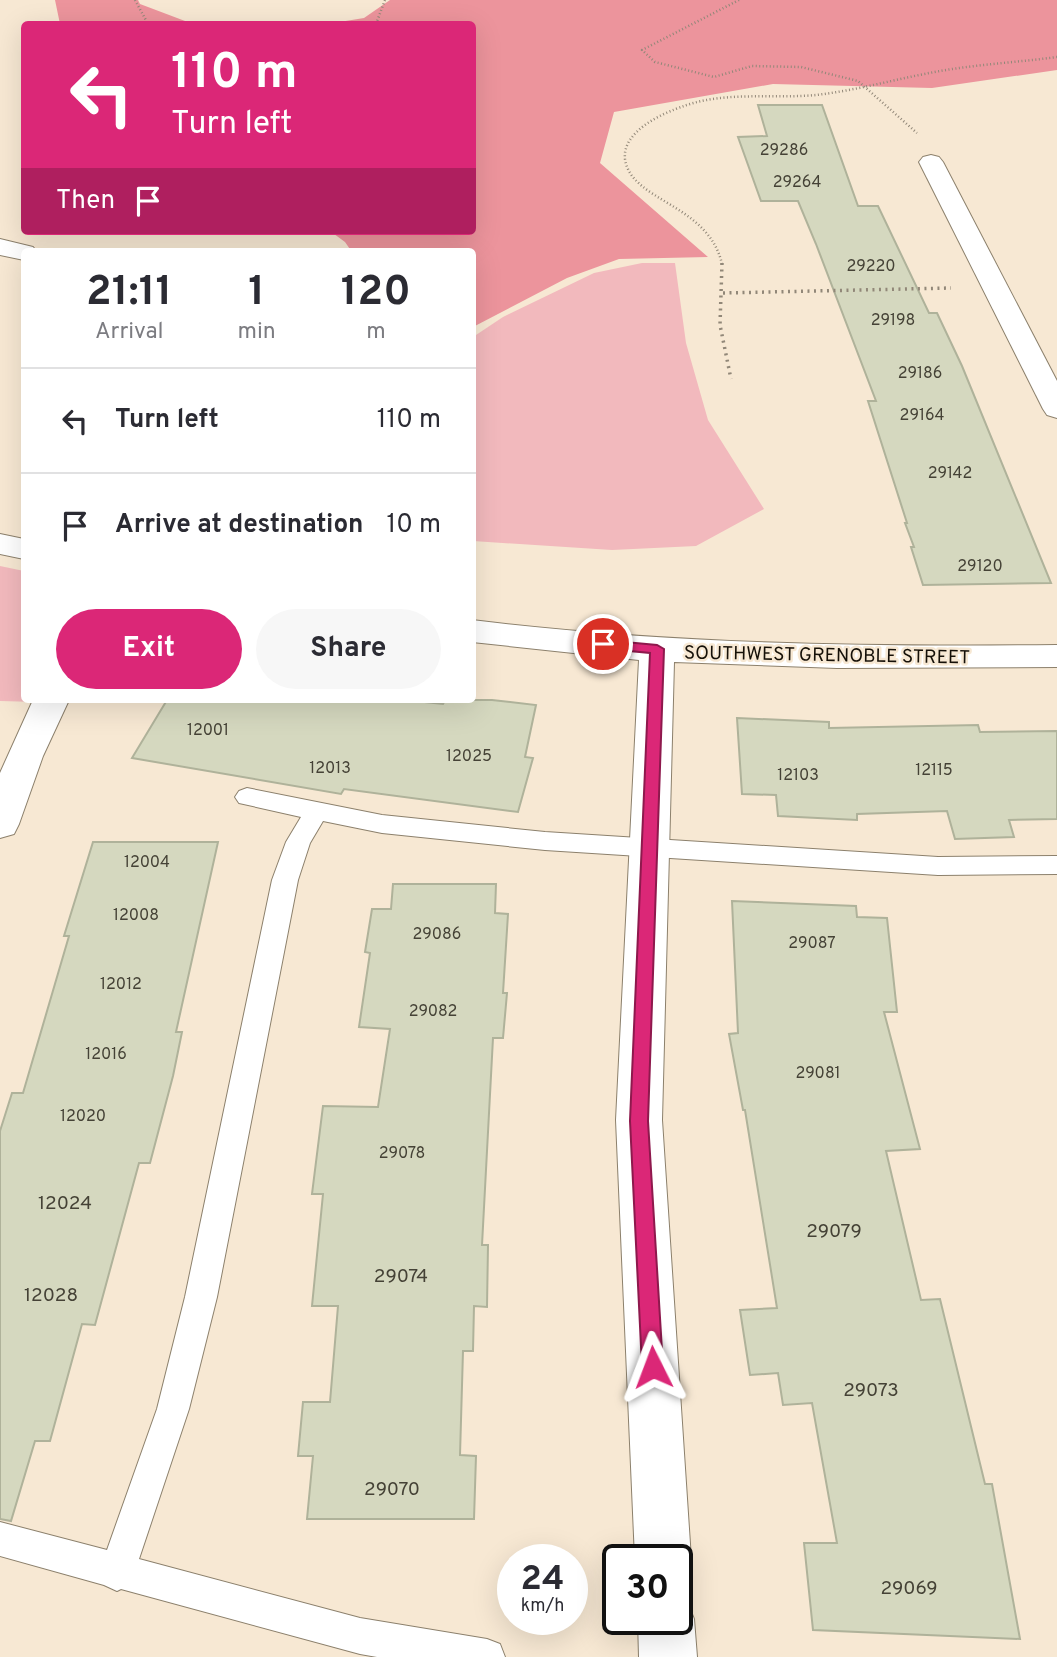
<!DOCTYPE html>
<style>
body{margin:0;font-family:Overpass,sans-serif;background:#f7f7f7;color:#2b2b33;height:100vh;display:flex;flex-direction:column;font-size:26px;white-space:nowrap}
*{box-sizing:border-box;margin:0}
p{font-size:23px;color:#7c7c81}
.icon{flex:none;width:38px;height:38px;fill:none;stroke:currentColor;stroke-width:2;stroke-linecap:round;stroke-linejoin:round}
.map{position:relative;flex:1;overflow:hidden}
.drawer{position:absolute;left:21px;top:248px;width:455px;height:455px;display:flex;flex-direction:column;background:#fff;border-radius:7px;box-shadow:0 7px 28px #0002}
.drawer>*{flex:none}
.guide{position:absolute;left:21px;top:21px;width:455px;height:214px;border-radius:7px;box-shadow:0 7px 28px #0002;background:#db2777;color:#fff;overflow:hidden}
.speed{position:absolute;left:497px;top:1544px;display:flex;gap:14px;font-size:35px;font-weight:700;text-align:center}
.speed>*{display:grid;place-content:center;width:91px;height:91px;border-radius:50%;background:#fff;box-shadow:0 7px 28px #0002;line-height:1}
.speed small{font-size:18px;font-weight:400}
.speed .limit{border:4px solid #111;border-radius:10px;background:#fff;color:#111}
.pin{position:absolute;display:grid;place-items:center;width:60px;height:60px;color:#fff;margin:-30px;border:4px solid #fff;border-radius:50%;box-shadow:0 2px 7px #0007}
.me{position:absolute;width:77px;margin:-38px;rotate:357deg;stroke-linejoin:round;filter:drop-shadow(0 0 5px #0008)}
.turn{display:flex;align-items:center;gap:24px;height:147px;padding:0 35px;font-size:32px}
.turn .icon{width:91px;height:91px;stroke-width:2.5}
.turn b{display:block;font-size:49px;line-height:60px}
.then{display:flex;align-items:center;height:66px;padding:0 35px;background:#0003;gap:14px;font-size:26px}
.eta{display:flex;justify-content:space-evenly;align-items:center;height:119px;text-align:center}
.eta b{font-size:42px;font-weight:700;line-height:49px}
.action{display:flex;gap:14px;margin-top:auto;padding:14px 35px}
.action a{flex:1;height:80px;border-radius:42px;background:#db2777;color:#fff;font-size:28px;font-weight:700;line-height:80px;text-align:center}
.action a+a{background:#f7f7f7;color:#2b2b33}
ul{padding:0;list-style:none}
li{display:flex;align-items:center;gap:21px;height:105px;padding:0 35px;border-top:2px solid #e1e1e2}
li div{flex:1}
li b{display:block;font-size:26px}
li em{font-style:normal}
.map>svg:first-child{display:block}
.green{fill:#f2b9bd}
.forest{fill:#ec949c}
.building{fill:#d5d8bf;stroke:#afb29a;stroke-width:2}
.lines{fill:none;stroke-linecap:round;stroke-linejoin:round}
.lane-casing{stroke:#8c806c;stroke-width:2}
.street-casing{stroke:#8c806c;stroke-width:2}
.path-far1{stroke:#918778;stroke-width:2.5;stroke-dasharray:1 2.5;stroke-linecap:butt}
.path{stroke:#918778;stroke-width:3.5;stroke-dasharray:2 4.5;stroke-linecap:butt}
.lane{fill:#fff;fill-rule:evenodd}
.street{fill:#fff;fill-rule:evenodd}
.route{fill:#db2777;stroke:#8e194d;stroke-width:2}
.labels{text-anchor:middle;stroke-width:5;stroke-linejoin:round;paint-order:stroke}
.number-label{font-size:16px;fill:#454236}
.street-label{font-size:19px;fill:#151008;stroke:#f7e8d3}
.near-number-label{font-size:19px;fill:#454236}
</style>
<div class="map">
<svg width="1057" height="1657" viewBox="0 0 1057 1657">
<rect width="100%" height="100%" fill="#f7e8d3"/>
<g class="green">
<path d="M 642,263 L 675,263 L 686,343 L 708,420 L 764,509 L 696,546 L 612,550 L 473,541 L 473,337 L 503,317 L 594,273 Z"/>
<path d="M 0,566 L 24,571 L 24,700 L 38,700 L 37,702 L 0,701 Z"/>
</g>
<g class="forest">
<path d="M 55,0 L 138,0 L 140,4 L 193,24 L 60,24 Z"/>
<path d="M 390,0 L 1057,0 L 1057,70 L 932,88 L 773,84 L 614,112 L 600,163 L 708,257 L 619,259 L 567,278 L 473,327 L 472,252 L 352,252 L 345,242 L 330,231 L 472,231 L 472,24 L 327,24 L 364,18 Z"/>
</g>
<g class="building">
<path d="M 758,105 L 822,105 L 858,206 L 878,206 L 929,313 L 937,313 L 962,366 L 1051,583 L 923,585 L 911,547 L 914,547 L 905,523 L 907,523 L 868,401 L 876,401 L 816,244 L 798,201 L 761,201 L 738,137 L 767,136 Z"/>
<path d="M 167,700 L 405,700 L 443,704 L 445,700 L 492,700 L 536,705 L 525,757 L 533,758 L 518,812 L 344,789 L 341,794 L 132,758 Z"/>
<path d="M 737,718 L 829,722 L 829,728 L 978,725 L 980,732 L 1057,731 L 1057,819 L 1009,820 L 1014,837 L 955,839 L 947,811 L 857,814 L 857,820 L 778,816 L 776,795 L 742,794 Z"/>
<path d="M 93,842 L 218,842 L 176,1032 L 182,1032 L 173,1076 L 150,1163 L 139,1163 L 95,1325 L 82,1324 L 50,1441 L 35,1441 L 11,1521 L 0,1519 L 0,1131 L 12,1093 L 23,1093 L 69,936 L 64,936 Z"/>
<path d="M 393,884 L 496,884 L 495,913 L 508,914 L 503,993 L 507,993 L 503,1038 L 493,1038 L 482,1245 L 488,1245 L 487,1307 L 474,1306 L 473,1351 L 463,1351 L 460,1455 L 476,1456 L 474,1519 L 307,1519 L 313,1456 L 298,1456 L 303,1402 L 330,1402 L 338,1306 L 312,1306 L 323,1194 L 312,1194 L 323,1106 L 378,1107 L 390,1029 L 359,1027 L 370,953 L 365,952 L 372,909 L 391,909 Z"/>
<path d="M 732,901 L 856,906 L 857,917 L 887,918 L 897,1012 L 884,1012 L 920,1149 L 886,1151 L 921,1300 L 940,1299 L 985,1484 L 992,1484 L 1020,1639 L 813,1630 L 804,1543 L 837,1543 L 812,1403 L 783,1405 L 778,1373 L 750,1375 L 740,1310 L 777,1308 L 745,1110 L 743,1110 L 729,1034 L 738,1033 Z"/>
</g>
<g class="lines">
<g class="lane-casing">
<path id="lane" d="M 247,788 L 382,815 L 545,832 L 938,857 L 1057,856 L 1057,874 L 938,875 L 545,850 L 382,833 L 323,821 L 310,843 L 298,880 L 217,1297 L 189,1409 L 139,1559 L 360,1618 L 487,1639 L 500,1644 L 505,1657 L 377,1657 L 360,1654 L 121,1589 L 117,1591 L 104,1585 L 0,1556 L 0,1522 L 107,1550 L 157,1409 L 185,1297 L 272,880 L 286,842 L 301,817 L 239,803 L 235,797 L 239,791 Z"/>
</g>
<g class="street-casing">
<g id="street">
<path d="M 931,155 L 939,157 L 943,162 L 1057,381 L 1057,418 L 1047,415 L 1043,409 L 919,162 L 923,157 Z"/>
<path d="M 0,239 L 33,247 L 37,252 L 24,252 L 24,260 L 0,255 Z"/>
<path d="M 0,534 L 24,539 L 24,559 L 0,554 Z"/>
<path d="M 472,620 C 667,644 861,647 1057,645 L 1057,667 L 837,668 L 674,662 L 662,1120 L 691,1559 L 683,1579 L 677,1581 L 677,1559 L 635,1559 L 616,1120 L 639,660 L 472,642 Z"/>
<path d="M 33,700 L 69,700 L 43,756 L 19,824 L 14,834 L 0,838 L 0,773 Z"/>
<path d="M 677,1595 L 686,1599 L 694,1619 L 697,1657 L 639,1657 L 638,1619 L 677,1619 Z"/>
</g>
</g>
<g class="path-far1">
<path d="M 135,0 L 148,24"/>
<path d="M 739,0 L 642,50 L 655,62 L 714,77 L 752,66 L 801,67 L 858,81 L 917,133"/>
<path d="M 376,24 L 385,0"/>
<path d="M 722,264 C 708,203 631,202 625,159 C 622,131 663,113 684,106 C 726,91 772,99 816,95 C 860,90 903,77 946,70 C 983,64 1020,62 1057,57"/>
</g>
<g class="path">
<path d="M 722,263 L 720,325 L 731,379"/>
<path d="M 723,293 L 951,288"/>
</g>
<use href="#lane" class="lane"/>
<use href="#street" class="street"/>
</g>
<path class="route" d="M 603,640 L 657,645 L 664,649 L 648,1121 L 663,1367 L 660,1374 L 653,1377 L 645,1374 L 642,1367 L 630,1121 L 650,653 L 598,648 L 598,641 Z"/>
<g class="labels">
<g class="number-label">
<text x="784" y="155">29286</text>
<text x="797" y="187">29264</text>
<text x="871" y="271">29220</text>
<text x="893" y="325">29198</text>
<text x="920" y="378">29186</text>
<text x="922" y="420">29164</text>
<text x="950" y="478">29142</text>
<text x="980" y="571">29120</text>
<text x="208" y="735">12001</text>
<text x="469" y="761">12025</text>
<text x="330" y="773">12013</text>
<text x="934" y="775">12115</text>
<text x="798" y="780">12103</text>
<text x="147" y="867">12004</text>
<text x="136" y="920">12008</text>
<text x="437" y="939">29086</text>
<text x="812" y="948">29087</text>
<text x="121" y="989">12012</text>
<text x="433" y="1016">29082</text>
<text x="106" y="1059">12016</text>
<text x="818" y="1078">29081</text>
<text x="83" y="1121">12020</text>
<text x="402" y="1158">29078</text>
</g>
<g class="street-label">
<text transform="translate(827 654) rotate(1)" y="7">SOUTHWEST GRENOBLE STREET</text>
</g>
<g class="near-number-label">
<text x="65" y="1209">12024</text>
<text x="834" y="1237">29079</text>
<text x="401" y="1282">29074</text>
<text x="51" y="1301">12028</text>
<text x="871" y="1396">29073</text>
<text x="392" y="1495">29070</text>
<text x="909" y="1594">29069</text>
</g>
</g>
</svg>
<div class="speed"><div>24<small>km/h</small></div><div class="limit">30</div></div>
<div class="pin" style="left:603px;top:644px;background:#d93025"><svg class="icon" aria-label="arrive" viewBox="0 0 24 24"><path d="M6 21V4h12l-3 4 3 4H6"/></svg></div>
<svg class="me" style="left:653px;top:1367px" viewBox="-20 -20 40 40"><path d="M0-17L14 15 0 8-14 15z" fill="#db2777" stroke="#fff" stroke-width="4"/></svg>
<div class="guide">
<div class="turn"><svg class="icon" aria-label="left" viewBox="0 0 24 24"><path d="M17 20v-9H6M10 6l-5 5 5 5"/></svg><div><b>110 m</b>Turn left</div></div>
<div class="then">Then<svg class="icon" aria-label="arrive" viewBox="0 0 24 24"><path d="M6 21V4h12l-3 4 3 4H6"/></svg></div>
</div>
<section class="drawer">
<div class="eta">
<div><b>21:11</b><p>Arrival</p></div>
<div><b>1</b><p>min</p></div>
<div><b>120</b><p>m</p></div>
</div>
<ul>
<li><svg class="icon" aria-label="left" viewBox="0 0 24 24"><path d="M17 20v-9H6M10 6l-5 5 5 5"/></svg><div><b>Turn left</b></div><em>110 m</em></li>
<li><svg class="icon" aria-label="arrive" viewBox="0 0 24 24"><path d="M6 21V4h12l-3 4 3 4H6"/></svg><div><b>Arrive at destination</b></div><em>10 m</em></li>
</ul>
<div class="action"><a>Exit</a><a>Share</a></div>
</section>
</div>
